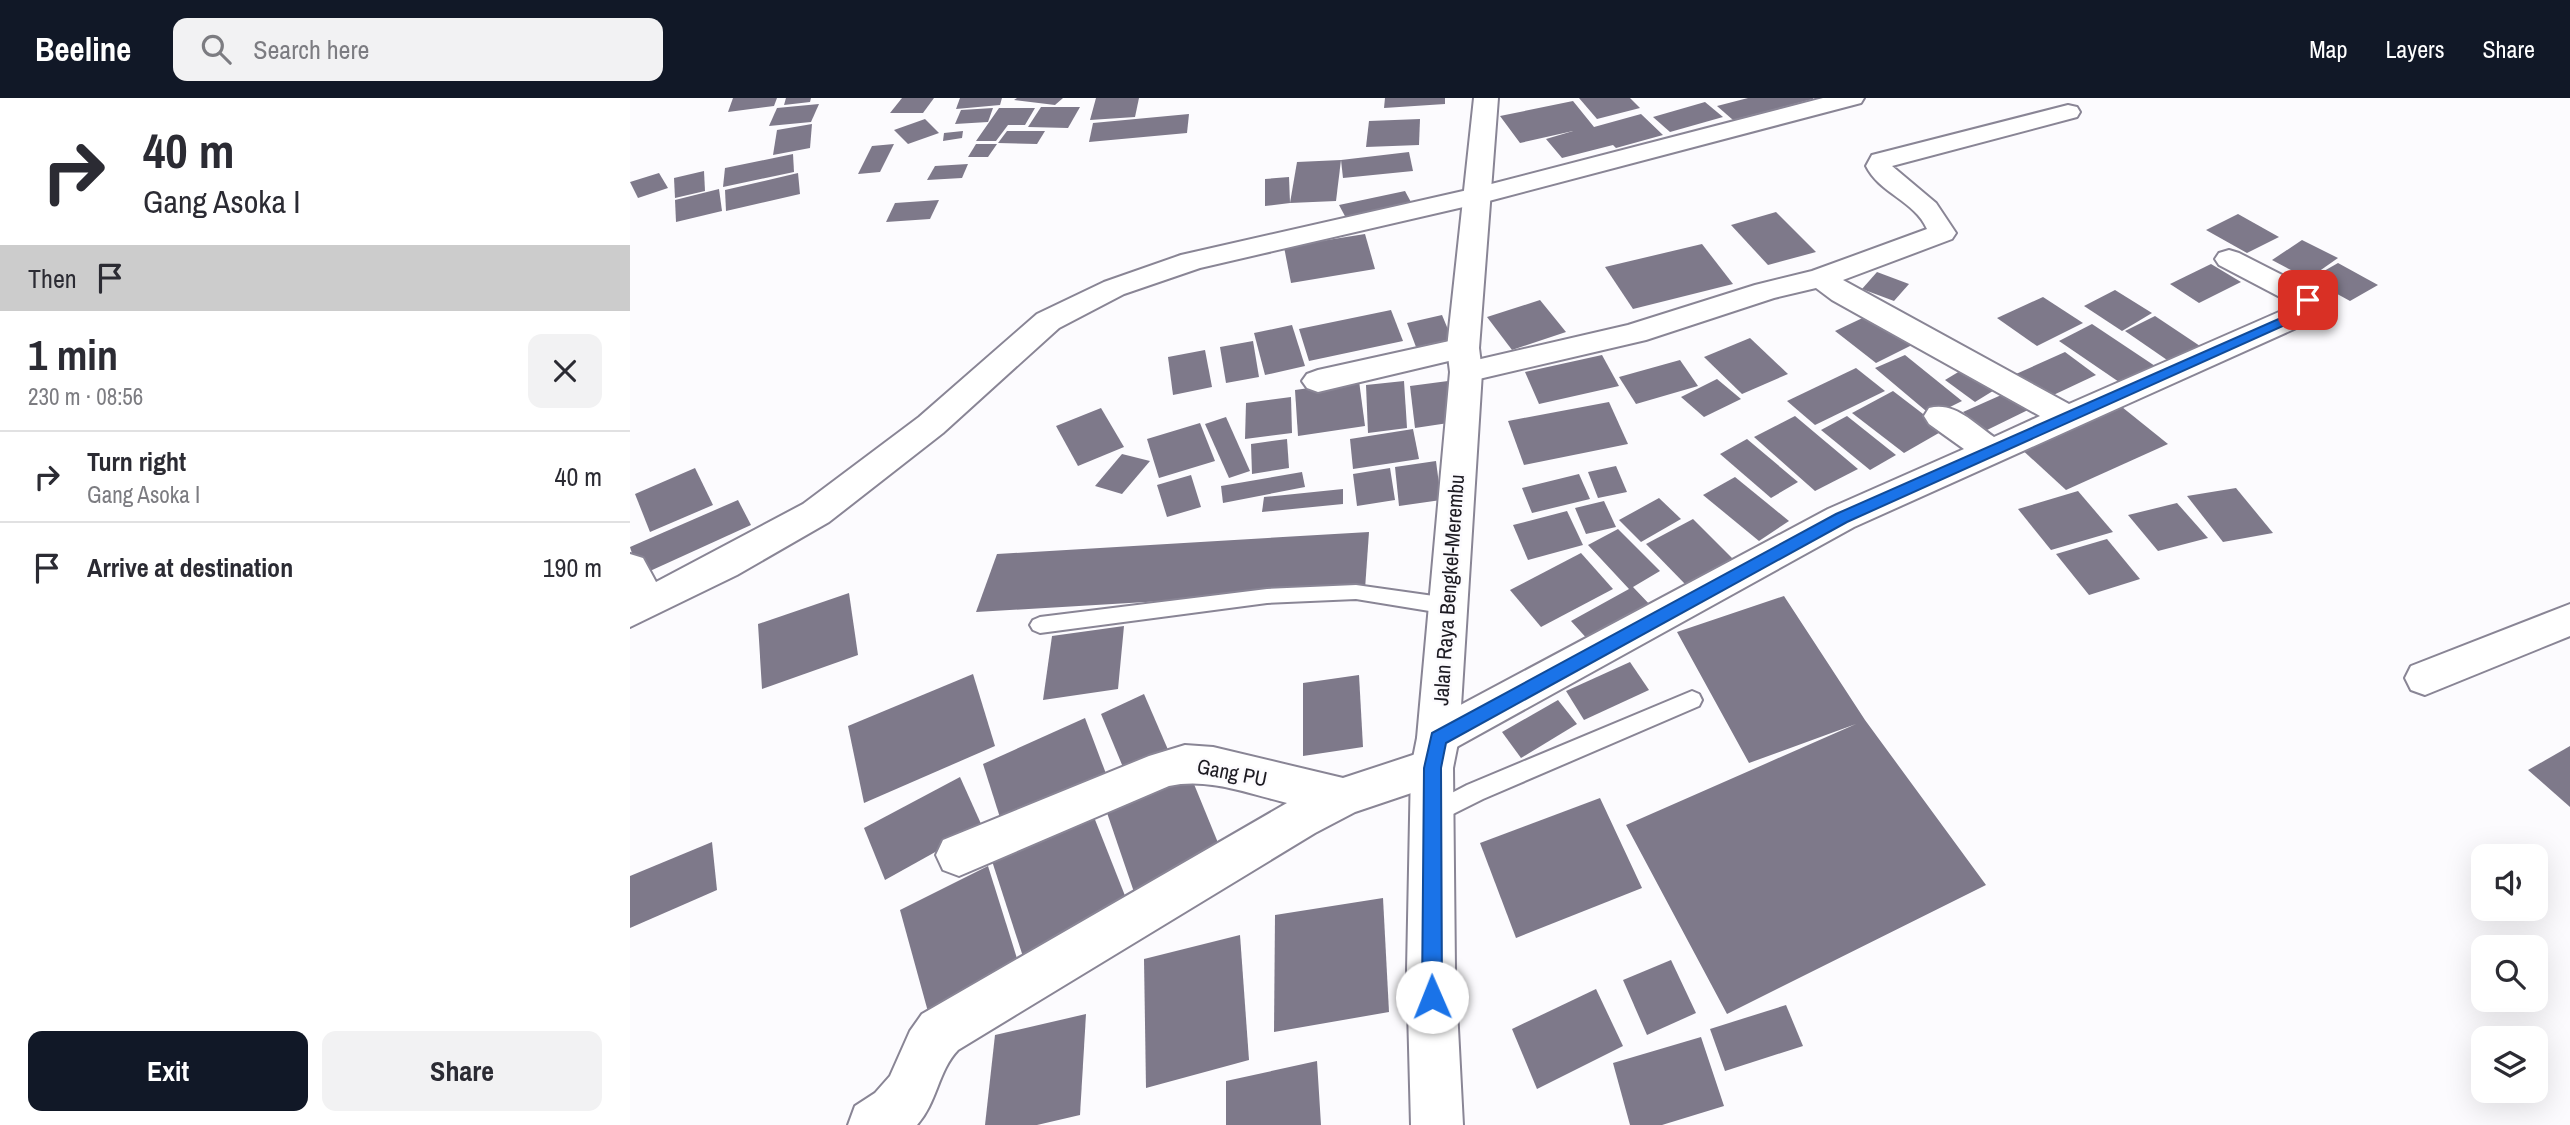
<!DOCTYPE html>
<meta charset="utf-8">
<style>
body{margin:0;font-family:"Archivo Narrow",sans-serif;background:#f2f2f3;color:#2b2b33;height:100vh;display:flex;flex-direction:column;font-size:26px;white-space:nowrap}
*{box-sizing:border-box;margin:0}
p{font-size:23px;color:#7c7c81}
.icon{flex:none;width:38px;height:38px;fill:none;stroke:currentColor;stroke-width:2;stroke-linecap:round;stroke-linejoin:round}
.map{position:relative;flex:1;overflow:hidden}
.side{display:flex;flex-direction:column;background:#fff;width:630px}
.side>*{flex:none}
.hud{background:#fff;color:#2b2b33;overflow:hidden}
.buttons{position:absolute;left:1841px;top:746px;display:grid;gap:14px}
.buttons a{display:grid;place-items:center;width:77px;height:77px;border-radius:14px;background:#fff;box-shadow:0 7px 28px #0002;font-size:35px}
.pin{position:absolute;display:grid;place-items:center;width:60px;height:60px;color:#fff;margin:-30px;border-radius:14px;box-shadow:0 4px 10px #0006}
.me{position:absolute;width:77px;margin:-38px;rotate:359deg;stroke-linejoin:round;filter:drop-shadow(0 0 5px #0008)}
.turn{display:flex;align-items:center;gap:24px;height:147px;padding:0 28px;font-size:32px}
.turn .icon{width:91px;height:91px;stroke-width:2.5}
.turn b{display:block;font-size:49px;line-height:60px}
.then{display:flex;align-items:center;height:66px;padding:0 28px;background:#0003;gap:14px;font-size:26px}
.round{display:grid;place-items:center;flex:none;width:74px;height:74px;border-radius:14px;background:#f2f2f3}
.summary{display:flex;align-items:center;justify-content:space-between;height:119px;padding:0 28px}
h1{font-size:42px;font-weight:700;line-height:52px}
.cta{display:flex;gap:14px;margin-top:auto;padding:14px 28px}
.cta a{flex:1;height:80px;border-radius:14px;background:#111827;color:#fff;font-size:28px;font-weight:700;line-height:80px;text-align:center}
.cta a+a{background:#f2f2f3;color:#2b2b33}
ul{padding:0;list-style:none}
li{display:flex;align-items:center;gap:21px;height:91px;padding:0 28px;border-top:2px solid #e1e1e2}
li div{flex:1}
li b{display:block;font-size:26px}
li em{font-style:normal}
header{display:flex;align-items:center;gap:42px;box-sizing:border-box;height:98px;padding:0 35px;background:#111827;color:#fff}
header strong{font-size:33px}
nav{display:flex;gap:38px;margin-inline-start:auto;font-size:24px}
.search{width:490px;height:63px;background:#f2f2f3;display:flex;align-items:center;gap:18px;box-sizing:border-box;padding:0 24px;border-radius:14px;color:#7c7c81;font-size:26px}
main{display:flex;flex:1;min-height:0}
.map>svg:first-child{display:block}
.building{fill:#7e798a}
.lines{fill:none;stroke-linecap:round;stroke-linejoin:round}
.lane-casing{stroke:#898595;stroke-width:4}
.street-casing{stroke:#898595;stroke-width:4}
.secondary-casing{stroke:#898595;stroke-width:4}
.lane{fill:#fff;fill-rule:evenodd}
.street{fill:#fff;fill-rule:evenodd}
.secondary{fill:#fff;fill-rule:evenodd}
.route{fill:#1a73e8;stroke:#114b97;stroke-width:2}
.labels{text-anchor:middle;stroke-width:5;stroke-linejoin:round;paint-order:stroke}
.street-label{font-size:21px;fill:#1d1b22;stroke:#fcfbfe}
</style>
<header>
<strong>Beeline</strong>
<div class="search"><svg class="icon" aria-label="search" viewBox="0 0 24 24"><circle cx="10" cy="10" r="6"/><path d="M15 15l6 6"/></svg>Search here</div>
<nav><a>Map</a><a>Layers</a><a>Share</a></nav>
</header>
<main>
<section class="side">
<div class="hud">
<div class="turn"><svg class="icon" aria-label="right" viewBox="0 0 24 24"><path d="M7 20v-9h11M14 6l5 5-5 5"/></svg><div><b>40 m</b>Gang Asoka I</div></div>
<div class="then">Then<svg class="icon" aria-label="arrive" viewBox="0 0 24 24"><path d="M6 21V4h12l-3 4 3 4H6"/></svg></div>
</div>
<div class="summary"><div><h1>1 min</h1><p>230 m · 08:56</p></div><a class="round"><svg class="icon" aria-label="close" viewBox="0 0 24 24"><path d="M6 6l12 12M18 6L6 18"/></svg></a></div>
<ul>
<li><svg class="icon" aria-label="right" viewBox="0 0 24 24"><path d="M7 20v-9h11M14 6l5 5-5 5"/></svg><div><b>Turn right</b><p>Gang Asoka I</p></div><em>40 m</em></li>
<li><svg class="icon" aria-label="arrive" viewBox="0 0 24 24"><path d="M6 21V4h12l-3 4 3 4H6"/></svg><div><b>Arrive at destination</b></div><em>190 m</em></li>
</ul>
<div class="cta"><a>Exit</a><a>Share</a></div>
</section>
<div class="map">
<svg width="1940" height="1027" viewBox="0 0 1940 1027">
<rect width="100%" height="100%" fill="#fcfbfe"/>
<g class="building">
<path d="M 103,0 L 147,0 L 144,8 L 98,14 Z"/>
<path d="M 156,0 L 181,0 L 180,4 L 154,7 Z"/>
<path d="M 272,0 L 304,0 L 293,15 L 260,15 Z"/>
<path d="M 330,0 L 372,0 L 370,7 L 326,11 Z"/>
<path d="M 387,0 L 433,0 L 425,7 L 384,2 Z"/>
<path d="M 466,0 L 509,0 L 505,19 L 460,22 Z"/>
<path d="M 755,0 L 815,0 L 815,6 L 754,10 Z"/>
<path d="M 949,0 L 1000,0 L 1010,10 L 967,21 Z"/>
<path d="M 1118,0 L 1183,0 L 1183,1 L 1103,22 L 1087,8 Z"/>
<path d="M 943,3 L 964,29 L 1011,16 L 1033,37 L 986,50 L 983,47 L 932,60 L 916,41 L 943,33 L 890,45 L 870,18 Z"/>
<path d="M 1075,4 L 1093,19 L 1040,34 L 1023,19 Z"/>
<path d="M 189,6 L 181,24 L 139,28 L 147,10 Z"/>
<path d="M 411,9 L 450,9 L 438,30 L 398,29 Z"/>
<path d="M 363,10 L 358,24 L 325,26 L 331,12 Z"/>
<path d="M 369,10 L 405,10 L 395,27 L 378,27 L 366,43 L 346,43 Z"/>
<path d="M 559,16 L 557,35 L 459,44 L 463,25 Z"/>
<path d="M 295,21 L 309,35 L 278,46 L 264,32 Z"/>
<path d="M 790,21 L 789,47 L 736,49 L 739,23 Z"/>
<path d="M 182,26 L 180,50 L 143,57 L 147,32 Z"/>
<path d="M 333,33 L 332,40 L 313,43 L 314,35 Z"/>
<path d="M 377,33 L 415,33 L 407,46 L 368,45 Z"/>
<path d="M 264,46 L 250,74 L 228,76 L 242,48 Z"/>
<path d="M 346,46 L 367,46 L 358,59 L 338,59 Z"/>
<path d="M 779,54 L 783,73 L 713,80 L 711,62 Z"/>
<path d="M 163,56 L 164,74 L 93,89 L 95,70 Z"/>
<path d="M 711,62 L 706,103 L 660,105 L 667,64 Z"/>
<path d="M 338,66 L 332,80 L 297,82 L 305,68 Z"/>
<path d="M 74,73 L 75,93 L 45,100 L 44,80 Z"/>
<path d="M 29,75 L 38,90 L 8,100 L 0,84 Z"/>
<path d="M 168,75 L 170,96 L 96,113 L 95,92 Z"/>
<path d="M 659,79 L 660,105 L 635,108 L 635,81 Z"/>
<path d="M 89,91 L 92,113 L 46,124 L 45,102 Z"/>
<path d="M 775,93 L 782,106 L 716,120 L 709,107 Z"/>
<path d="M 309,102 L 300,121 L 256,124 L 265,105 Z"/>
<path d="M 1146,114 L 1186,154 L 1138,167 L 1101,127 Z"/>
<path d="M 1608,116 L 1649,139 L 1617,155 L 1576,132 Z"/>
<path d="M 735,136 L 745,171 L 661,185 L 654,149 Z"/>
<path d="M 1672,142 L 1708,160 L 1678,181 L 1642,162 Z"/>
<path d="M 1072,146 L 1103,186 L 1003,211 L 975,169 Z"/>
<path d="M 1708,165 L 1748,187 L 1720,203 L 1680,181 Z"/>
<path d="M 1581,166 L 1611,184 L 1569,205 L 1540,186 Z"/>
<path d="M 1247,174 L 1279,186 L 1264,203 L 1232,191 Z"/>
<path d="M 1485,192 L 1522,215 L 1492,233 L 1454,208 Z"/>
<path d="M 1413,199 L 1453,225 L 1407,248 L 1367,220 Z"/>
<path d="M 910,202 L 936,234 L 882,252 L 857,219 Z"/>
<path d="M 761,212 L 773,243 L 679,263 L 669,231 Z"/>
<path d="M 1241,216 L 1282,247 L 1246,265 L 1205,233 Z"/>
<path d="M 812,217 L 822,241 L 786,249 L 777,225 Z"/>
<path d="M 1525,218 L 1570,248 L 1540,264 L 1495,233 Z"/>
<path d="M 1462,226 L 1525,268 L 1492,286 L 1429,243 Z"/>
<path d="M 662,227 L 675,268 L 635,277 L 624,235 Z"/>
<path d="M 1120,240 L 1158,276 L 1112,296 L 1074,259 Z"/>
<path d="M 623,243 L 629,279 L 596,285 L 590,249 Z"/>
<path d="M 575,252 L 582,289 L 543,297 L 538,259 Z"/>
<path d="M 1435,254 L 1466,277 L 1417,300 L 1386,276 Z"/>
<path d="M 972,257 L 989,288 L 909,306 L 895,274 Z"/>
<path d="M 1275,257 L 1332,303 L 1302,318 L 1245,270 Z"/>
<path d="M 1050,262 L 1068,288 L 1006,306 L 989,279 Z"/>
<path d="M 1340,267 L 1371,288 L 1345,304 L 1315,282 Z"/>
<path d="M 1226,270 L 1255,293 L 1185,327 L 1157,303 Z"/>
<path d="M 1087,281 L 1111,301 L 1074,319 L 1051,299 Z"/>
<path d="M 729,283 L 735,328 L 668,338 L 665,292 Z"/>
<path d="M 774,283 L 777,330 L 738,335 L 736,287 Z"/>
<path d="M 818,283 L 825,324 L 785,330 L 780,288 Z"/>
<path d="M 1263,293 L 1314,332 L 1274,355 L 1222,315 Z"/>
<path d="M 1378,294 L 1400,311 L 1355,333 L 1333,314 Z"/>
<path d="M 661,299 L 662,335 L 615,341 L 616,305 Z"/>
<path d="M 979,304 L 998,346 L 894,367 L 878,323 Z"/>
<path d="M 1487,305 L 1538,346 L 1436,392 L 1388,348 Z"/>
<path d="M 471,310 L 494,349 L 448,368 L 426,328 Z"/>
<path d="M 1165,318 L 1228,371 L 1185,393 L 1124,339 Z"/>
<path d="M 1217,318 L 1266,357 L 1240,372 L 1191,332 Z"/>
<path d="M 596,319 L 620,373 L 599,380 L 575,326 Z"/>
<path d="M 570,325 L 585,363 L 529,380 L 517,341 Z"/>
<path d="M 783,331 L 789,361 L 723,371 L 720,341 Z"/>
<path d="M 657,341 L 659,370 L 622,376 L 621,346 Z"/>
<path d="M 1117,341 L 1168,384 L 1141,400 L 1090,356 Z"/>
<path d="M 492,356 L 520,363 L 492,396 L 465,388 Z"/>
<path d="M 806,363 L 811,402 L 769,408 L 765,369 Z"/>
<path d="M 986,368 L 997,394 L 968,400 L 958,374 Z"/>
<path d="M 65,370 L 83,407 L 20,434 L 5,396 Z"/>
<path d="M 760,370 L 765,402 L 727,408 L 723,376 Z"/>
<path d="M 672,374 L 675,389 L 593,405 L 591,388 Z"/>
<path d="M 949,376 L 960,401 L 902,415 L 892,390 Z"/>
<path d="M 561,377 L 571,409 L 537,419 L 527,387 Z"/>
<path d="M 1105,379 L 1159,423 L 1129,443 L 1073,397 Z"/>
<path d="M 1606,390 L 1643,435 L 1593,444 L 1557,398 Z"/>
<path d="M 713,391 L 713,406 L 632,414 L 634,399 Z"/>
<path d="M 1448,393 L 1483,434 L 1421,452 L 1388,411 Z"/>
<path d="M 1029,400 L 1051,421 L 1011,444 L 989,422 Z"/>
<path d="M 108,402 L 121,427 L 9,478 L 0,449 Z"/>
<path d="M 974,403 L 986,429 L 956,436 L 945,410 Z"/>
<path d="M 1547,405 L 1578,440 L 1528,453 L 1498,417 Z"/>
<path d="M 937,413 L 953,447 L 898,462 L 883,427 Z"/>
<path d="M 1063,421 L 1103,461 L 1056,487 L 1016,446 Z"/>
<path d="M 988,431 L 1030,473 L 1003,489 L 1023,510 L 960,544 L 941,523 L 999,491 L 958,447 Z"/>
<path d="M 739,434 L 735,491 L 346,514 L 367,456 Z"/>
<path d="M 1477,441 L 1510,481 L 1459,497 L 1426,456 Z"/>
<path d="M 951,455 L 983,491 L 911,529 L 880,492 Z"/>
<path d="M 219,495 L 228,557 L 132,591 L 128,526 Z"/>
<path d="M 1154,498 L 1235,622 L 1356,787 L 1097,916 L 996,727 L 1226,626 L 1119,665 L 1047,534 Z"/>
<path d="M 494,528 L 488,591 L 413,602 L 422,538 Z"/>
<path d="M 1000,564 L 1019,592 L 954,622 L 936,593 Z"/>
<path d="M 343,576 L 365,648 L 234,705 L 218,628 Z"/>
<path d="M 729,577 L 733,649 L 673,658 L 673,585 Z"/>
<path d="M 514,596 L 539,654 L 495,674 L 471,616 Z"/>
<path d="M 928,602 L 947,626 L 891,660 L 872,634 Z"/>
<path d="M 455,620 L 478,681 L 373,729 L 353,666 Z"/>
<path d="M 1940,648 L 1940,709 L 1898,672 Z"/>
<path d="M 557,669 L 593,757 L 506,800 L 474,706 Z"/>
<path d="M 330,679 L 352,728 L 255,782 L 234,730 Z"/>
<path d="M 970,700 L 1012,790 L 886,840 L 850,745 Z"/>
<path d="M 462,714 L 503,818 L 398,874 L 362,763 Z"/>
<path d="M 82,744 L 87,792 L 0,830 L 0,778 Z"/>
<path d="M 358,768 L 391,873 L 300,921 L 270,812 Z"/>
<path d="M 753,800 L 759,914 L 644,934 L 645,817 Z"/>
<path d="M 610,837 L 619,962 L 516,990 L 514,861 Z"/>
<path d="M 1041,862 L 1066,915 L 1017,937 L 993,882 Z"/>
<path d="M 966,891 L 993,948 L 907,991 L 882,931 Z"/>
<path d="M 1156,907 L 1173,948 L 1095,973 L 1080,931 Z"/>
<path d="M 456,916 L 450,1017 L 407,1027 L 355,1027 L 365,937 Z"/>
<path d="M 1071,939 L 1094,1008 L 1032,1027 L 1000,1027 L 983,965 Z"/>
<path d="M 687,963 L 691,1027 L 596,1027 L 596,983 Z"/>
</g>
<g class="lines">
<g class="lane-casing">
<g id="lane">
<path d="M 726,487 L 818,500 L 825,503 L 828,508 L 825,513 L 818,516 L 726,501 L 637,505 L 410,535 L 403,532 L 400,527 L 403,522 L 410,519 L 637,491 Z"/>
<path d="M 1062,593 L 1069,596 L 1072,602 L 1069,608 L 853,701 L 803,726 L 795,723 L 792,716 L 795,709 L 837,687 Z"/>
</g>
</g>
<g class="street-casing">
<g id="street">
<path d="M 1193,0 L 1234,0 L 1231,5 L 855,104 L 570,170 L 494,196 L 429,230 L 313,335 L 199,424 L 107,477 L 0,529 L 0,456 L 13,460 L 26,484 L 173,406 L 289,319 L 407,216 L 474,184 L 551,157 L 842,91 Z"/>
<path d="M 1438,7 L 1447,9 L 1450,14 L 1447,19 L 1262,68 L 1306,105 L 1326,135 L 1322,141 L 1213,182 L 1439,306 L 1665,207 L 1589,167 L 1585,161 L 1589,155 L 1599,152 L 1609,155 L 1689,196 L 1697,206 L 1693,218 L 1224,429 L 814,656 L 823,670 L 817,683 L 725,714 L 685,735 L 328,952 C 308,973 307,1005 287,1027 L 218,1027 L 225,1008 L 245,995 L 260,978 L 280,933 L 292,916 L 657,705 C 620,696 578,679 539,688 L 329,778 L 313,772 L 306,757 L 313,742 L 519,658 L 555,647 L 583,649 L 713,680 L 795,653 L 787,640 L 793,627 L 1198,411 L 1334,351 L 1299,326 L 1294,318 L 1299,310 C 1324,303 1344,325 1364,339 L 1410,318 L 1202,202 L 1186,190 L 1144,200 L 1016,242 L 836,284 L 825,281 L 820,274 L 825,267 L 998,227 L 1125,187 L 1182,173 L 1297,131 C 1285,103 1249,95 1236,68 L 1242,57 Z"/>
<path d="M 833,240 L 844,243 L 849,250 L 844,257 L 688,294 L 677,290 L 672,283 L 677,276 L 688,272 Z"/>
<path d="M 1940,506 L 1940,538 L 1795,597 L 1781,592 L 1775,580 L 1781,568 Z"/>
</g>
</g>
<g class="secondary-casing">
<path id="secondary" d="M 844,0 L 868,0 L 849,250 L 852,274 L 829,640 L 823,670 L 825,872 L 833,1027 L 781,1027 L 777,872 L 781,670 L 787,640 L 820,274 L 817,250 Z"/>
</g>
<use href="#lane" class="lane"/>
<use href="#street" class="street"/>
<use href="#secondary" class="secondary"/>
</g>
<path class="route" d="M 1678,198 L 1688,206 L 1686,213 L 1217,424 L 816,645 L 811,670 L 812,899 L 809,906 L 802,909 L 795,906 L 792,899 L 794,670 L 802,635 L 1206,416 L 1676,209 L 1672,202 Z"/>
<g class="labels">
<g class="street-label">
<text transform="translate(819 492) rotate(-86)" y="7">Jalan Raya Bengkel-Merembu</text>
<text transform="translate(602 675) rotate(11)" y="7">Gang PU</text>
</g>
</g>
</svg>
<div class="buttons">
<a><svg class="icon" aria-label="sound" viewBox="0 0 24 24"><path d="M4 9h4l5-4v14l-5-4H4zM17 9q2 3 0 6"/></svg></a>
<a><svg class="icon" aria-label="search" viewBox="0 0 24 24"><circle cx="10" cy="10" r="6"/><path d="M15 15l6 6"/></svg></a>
<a><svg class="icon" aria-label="layers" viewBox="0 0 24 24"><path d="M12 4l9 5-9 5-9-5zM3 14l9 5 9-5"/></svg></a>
</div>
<div class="pin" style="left:1678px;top:202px;background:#d93025"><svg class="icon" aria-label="arrive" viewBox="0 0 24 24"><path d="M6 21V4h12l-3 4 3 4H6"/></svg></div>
<svg class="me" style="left:802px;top:899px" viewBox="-20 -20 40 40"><circle r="19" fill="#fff"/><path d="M0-13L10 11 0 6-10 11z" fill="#1a73e8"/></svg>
</div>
</main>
